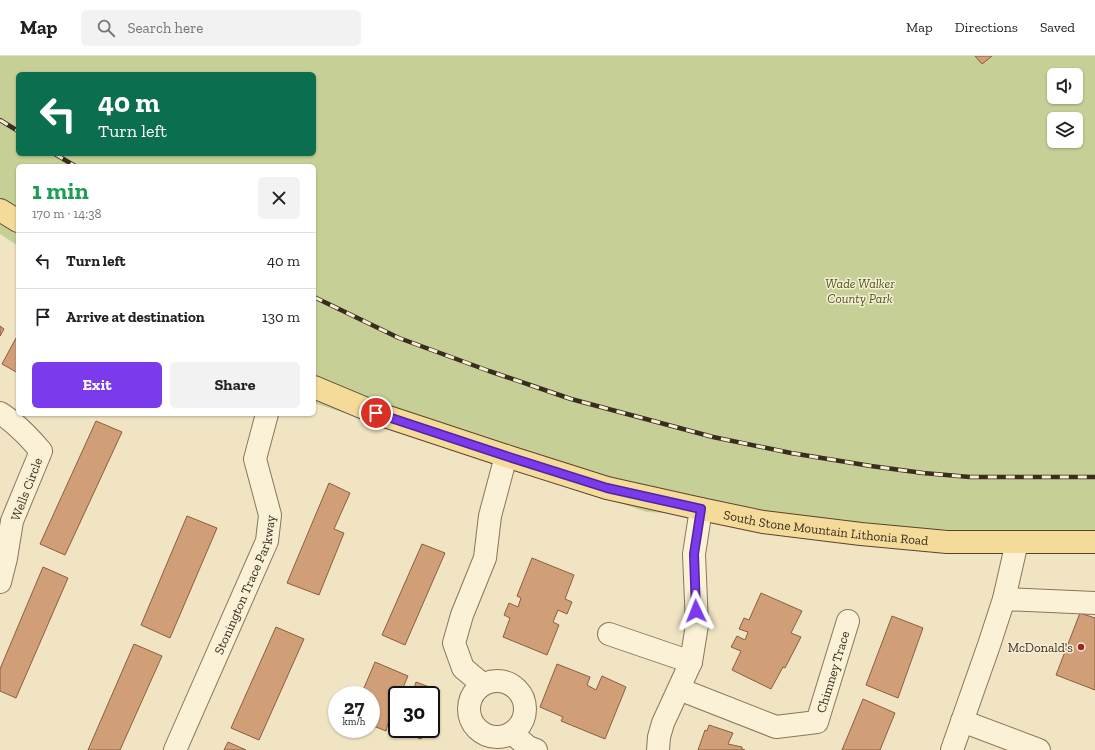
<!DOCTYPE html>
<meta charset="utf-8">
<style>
body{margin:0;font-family:"Zilla Slab",serif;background:#f2f2f2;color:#202124;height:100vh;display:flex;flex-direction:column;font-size:15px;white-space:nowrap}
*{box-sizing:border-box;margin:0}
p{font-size:13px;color:#757577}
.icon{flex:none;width:22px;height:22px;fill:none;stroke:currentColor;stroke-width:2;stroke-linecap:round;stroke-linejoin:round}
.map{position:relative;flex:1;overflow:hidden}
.drawer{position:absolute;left:16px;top:108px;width:300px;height:252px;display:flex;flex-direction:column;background:#fff;border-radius:6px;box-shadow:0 1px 3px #0004}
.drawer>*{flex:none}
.hud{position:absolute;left:16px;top:16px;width:300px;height:84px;border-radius:6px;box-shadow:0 1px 3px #0004;background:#0b6e4f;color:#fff;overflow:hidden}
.buttons{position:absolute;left:1047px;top:12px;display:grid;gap:8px}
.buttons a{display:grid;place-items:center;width:36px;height:36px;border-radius:6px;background:#fff;box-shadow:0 1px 3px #0004;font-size:20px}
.speed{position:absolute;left:328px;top:630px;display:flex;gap:8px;font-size:20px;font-weight:700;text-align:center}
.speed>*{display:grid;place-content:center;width:52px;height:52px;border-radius:50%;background:#fff;box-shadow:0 1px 3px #0004;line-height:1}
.speed small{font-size:10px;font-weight:400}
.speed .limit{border:2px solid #111;border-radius:6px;background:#fff;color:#111}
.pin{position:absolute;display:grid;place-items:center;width:34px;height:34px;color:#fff;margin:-17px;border:2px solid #fff;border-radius:50%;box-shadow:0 1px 4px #0007}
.me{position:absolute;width:44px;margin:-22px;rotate:358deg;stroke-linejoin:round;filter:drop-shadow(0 0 3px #0008)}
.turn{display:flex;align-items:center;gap:14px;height:84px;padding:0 16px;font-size:18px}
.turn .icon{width:52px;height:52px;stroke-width:2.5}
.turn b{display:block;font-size:28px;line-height:34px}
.round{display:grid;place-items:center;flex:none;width:42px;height:42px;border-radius:6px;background:#f2f2f2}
.overview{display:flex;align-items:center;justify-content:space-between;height:68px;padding:0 16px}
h1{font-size:24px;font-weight:700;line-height:30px;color:#1e9e55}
.primary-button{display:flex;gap:8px;margin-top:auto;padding:8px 16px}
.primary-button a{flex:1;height:46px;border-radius:6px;background:#7c3aed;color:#fff;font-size:16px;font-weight:700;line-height:46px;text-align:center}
.primary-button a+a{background:#f2f2f2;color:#202124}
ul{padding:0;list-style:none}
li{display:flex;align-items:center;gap:12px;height:56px;padding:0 16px;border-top:1px solid #e0e0e0}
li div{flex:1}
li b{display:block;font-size:15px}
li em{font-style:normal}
header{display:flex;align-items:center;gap:24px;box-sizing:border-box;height:56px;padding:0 20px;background:#fff;border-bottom:1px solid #e0e0e0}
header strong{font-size:19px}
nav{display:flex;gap:22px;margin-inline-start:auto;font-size:14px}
.search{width:280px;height:36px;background:#f2f2f2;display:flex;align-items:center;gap:10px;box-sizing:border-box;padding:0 14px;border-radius:6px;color:#757577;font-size:15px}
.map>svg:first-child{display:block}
.green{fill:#c6cf96;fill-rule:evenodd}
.building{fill:#d09f77;stroke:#8b5f3e}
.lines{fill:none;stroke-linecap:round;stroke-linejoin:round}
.minor-casing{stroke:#8b7559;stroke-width:24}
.major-casing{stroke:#59432d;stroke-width:24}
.minor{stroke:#faf1d7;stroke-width:22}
.major{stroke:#f5db99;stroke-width:22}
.rail-casing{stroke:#3a2c1e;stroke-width:4.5}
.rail{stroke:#f7eed3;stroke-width:3;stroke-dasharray:9;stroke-linecap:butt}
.route-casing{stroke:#51269a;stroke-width:10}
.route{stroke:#7c3aed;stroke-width:7}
.poi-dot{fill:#9d2926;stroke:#f7eed3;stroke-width:1.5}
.labels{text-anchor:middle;stroke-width:3;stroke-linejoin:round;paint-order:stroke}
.park-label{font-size:13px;font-style:italic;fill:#495823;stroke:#f7eed3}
.street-label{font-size:13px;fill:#3a2c1e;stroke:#f7eed3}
.poi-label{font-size:13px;fill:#3a2c1e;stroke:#f7eed3;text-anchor:end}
</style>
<header>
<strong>Map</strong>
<div class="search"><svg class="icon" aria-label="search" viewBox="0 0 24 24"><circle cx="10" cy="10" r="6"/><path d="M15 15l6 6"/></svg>Search here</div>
<nav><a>Map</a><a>Directions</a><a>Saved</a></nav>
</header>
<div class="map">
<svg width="1095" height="694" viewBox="0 0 1095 694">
<rect width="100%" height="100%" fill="#f0e4c3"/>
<path class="green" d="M 0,0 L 1095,0 L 1095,477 L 983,476 L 647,456 L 314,347 L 314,110 L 18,110 L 18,190 L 0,178 ZM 18,18 L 314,18 L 314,98 L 18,98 ZM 1054,19 L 1076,19 L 1076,41 L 1054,41 ZM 1054,63 L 1076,63 L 1076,85 L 1054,85 Z"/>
<g class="building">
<path d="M 975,0 L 992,0 L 982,8 Z"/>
<path d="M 0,270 L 4,273 L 0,280 Z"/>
<path d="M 16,282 L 18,284 L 18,317 L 2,308 Z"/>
<path d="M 96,365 L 122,376 L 65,499 L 40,488 Z"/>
<path d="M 329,427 L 350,437 L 334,473 L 344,477 L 319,539 L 287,527 Z"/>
<path d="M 187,460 L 217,472 L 170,582 L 141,569 Z"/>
<path d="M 422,488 L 445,497 L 405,589 L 382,579 Z"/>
<path d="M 532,502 L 574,519 L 565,543 L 572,546 L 567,558 L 558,554 L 553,566 L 559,569 L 547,599 L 503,581 L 510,562 L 504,559 L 509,547 L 518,551 L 521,542 L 517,540 Z"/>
<path d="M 43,511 L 68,522 L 16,642 L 0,635 L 0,613 Z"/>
<path d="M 761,537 L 802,555 L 791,577 L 801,581 L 785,612 L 783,611 L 771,633 L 732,614 L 741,595 L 731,591 L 737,580 L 745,584 L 748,576 L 739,573 L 744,562 L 749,564 Z"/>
<path d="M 1080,557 L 1095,562 L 1095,634 L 1056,619 Z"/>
<path d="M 892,560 L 923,572 L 898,642 L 866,629 Z"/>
<path d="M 276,571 L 304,583 L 259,684 L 231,672 Z"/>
<path d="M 134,588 L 162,600 L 120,694 L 88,694 Z"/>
<path d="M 375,606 L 408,620 L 402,634 L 412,639 L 416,626 L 440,635 L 431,658 L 431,639 L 397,639 L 397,667 L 389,664 L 386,675 L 371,669 L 371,639 L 361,639 Z"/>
<path d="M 557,608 L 590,621 L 587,629 L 596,634 L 602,620 L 626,631 L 605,683 L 561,665 L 563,661 L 540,651 Z"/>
<path d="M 863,643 L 895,657 L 880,694 L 842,694 Z"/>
<path d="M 709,669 L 733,677 L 728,688 L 742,691 L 742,693 L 745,694 L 698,694 L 705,674 L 707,675 Z"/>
<path d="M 400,673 L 425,673 L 421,683 L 399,675 Z"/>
<path d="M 228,686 L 246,694 L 224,694 Z"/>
</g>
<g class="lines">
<g class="minor-casing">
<g id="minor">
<path d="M 0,357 C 16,367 29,381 41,395 L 12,465 L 6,502 L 0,526"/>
<path d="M 1004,543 L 1095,547"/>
<path d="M 609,578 L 691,606"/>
<circle cx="497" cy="653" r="28"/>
<path d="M 482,628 L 463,612 L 454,587 L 462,559 L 485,502 L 490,460 L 506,400"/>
<path id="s1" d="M 679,633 L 776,671 L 817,666 L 848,565"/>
<path d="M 962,665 L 1039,694"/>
<path d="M 512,677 L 528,691 L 536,694"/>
<path id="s2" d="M 175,694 L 267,485 L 270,459 L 255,403 L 267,358"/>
<path d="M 658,694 L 659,681 L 663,667 L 691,606 L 697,569 L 694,498 L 701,453"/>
<path d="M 952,694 L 989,589 L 1004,543 L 1017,486"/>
</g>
</g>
<g class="major-casing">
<g id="major">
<path d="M 0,154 L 18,165"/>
<path id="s3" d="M 314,331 L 376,357 L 506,400 L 607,432 L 701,453 L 763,466 L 861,478 L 947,486 L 1095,486"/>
</g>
</g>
<use href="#minor" class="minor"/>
<use href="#major" class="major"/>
<g class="rail-casing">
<g id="rail">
<path d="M 0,64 L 18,75"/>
<path d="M 55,98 L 75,110"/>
<path d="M 314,241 L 399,282 L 489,315 L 571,343 L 713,381 L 791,397 L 871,410 L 923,417 L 970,421 L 1095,421"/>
</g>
</g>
<use href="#rail" class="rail"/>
</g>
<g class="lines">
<g class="route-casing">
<path id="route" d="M 376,357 L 506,400 L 607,432 L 701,453 L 694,498 L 696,555"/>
</g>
<use href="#route" class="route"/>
</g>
<circle class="poi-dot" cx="1081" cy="591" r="4"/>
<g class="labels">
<g class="park-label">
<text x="860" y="232">Wade Walker<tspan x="860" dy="15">County Park</tspan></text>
</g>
<g class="street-label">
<text transform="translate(26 433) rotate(-69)" y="5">Wells Circle</text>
<text dy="5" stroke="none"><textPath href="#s3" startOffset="533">South Stone Mountain Lithonia Road</textPath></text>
<text dy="5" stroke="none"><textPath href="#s2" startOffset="180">Stonington Trace Parkway</textPath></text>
<text dy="5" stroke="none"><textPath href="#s1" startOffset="198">Chimney Trace</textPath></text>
</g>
<g class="poi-label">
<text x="1073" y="596">McDonald's</text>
</g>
</g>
</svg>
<div class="buttons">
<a><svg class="icon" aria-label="sound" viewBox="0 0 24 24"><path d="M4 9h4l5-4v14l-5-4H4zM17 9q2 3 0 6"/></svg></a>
<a><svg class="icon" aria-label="layers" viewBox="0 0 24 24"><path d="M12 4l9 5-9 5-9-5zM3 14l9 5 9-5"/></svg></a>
</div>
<div class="speed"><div>27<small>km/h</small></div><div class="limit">30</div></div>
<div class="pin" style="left:376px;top:357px;background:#d93025"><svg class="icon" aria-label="arrive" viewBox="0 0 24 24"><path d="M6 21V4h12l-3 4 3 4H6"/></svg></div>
<svg class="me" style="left:696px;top:555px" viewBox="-20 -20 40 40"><path d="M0-17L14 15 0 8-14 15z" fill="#7c3aed" stroke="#fff" stroke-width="4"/></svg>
<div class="hud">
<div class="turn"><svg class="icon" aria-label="left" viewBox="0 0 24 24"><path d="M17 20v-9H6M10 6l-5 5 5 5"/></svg><div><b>40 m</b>Turn left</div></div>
</div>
<section class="drawer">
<div class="overview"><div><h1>1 min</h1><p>170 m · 14:38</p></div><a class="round"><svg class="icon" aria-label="close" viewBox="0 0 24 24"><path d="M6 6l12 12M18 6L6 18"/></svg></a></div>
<ul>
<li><svg class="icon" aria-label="left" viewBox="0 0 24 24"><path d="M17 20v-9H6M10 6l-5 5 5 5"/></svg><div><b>Turn left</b></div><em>40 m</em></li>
<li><svg class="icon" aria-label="arrive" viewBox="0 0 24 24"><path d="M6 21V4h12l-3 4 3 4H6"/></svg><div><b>Arrive at destination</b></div><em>130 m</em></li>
</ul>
<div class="primary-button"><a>Exit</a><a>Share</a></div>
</section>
</div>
